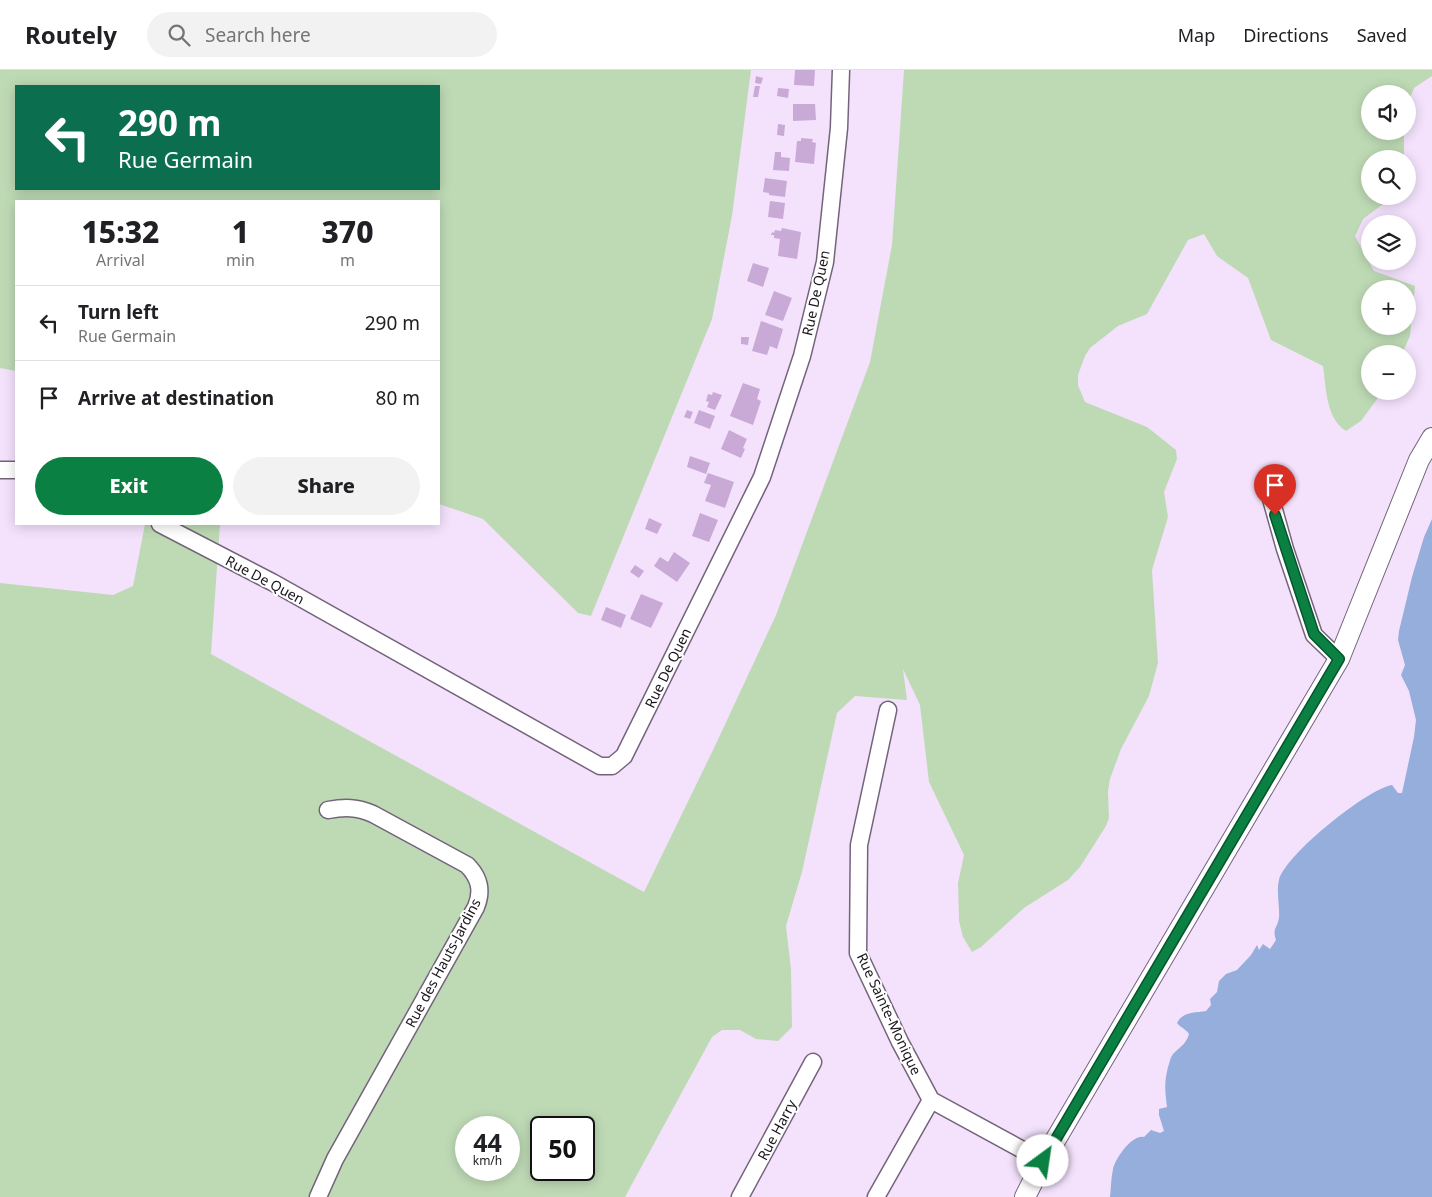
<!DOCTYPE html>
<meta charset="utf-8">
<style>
body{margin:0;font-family:"Noto Sans",sans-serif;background:#f2f2f2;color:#202124;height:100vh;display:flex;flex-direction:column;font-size:19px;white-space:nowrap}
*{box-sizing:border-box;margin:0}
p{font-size:16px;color:#757577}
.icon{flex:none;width:28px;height:28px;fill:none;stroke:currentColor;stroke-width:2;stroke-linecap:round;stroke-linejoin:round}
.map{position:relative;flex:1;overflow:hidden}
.side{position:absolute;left:15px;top:130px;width:425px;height:325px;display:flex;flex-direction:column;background:#fff;border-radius:0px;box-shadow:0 2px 12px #0003}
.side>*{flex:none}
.hud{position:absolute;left:15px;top:15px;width:425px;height:105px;border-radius:0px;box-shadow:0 2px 12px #0003;background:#0b6e4f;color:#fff;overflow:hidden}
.buttons{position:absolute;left:1361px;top:15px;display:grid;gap:10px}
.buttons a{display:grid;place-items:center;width:55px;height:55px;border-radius:50%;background:#fff;box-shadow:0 2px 12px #0003;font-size:25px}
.speed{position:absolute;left:455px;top:1046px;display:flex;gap:10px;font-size:25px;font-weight:700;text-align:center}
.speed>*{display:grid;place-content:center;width:65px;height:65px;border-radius:50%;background:#fff;box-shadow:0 2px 12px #0003;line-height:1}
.speed small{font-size:12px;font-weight:400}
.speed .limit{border:2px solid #111;border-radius:8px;background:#fff;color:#111}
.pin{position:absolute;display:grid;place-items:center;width:42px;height:42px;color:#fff;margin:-51px -21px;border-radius:50% 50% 50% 0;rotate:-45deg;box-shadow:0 0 5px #0007}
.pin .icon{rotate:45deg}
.me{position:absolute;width:55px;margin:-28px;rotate:31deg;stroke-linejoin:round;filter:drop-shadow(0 0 4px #0008)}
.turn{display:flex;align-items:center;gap:18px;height:105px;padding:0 20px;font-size:22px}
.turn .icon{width:65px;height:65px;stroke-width:2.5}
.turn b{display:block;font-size:35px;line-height:42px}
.eta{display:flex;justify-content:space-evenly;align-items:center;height:85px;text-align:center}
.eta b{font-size:30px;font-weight:800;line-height:35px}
.cta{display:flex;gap:10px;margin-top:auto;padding:10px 20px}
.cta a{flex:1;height:58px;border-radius:30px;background:#0b8043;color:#fff;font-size:20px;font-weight:800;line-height:58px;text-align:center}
.cta a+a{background:#f2f2f2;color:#202124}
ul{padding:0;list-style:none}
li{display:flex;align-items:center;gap:15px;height:75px;padding:0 20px;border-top:1px solid #e0e0e0}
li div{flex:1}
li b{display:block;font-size:19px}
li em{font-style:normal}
header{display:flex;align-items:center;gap:30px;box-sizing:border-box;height:70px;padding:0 25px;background:#fff;border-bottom:1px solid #e0e0e0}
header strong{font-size:24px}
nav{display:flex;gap:28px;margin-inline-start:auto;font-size:18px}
.search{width:350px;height:45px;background:#f2f2f2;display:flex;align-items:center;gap:12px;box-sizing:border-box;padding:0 18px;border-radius:28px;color:#757577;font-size:19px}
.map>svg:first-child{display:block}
.green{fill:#bedab5;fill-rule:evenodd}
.water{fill:#96aedb}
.building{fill:#c9a9d6}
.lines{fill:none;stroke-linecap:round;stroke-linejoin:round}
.minor-casing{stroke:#74647b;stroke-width:19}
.major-casing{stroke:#74647b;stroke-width:22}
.minor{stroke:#fff;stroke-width:16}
.major{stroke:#fff;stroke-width:20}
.route-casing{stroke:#07532c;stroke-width:12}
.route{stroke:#0b8043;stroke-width:9}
.labels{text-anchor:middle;stroke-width:4;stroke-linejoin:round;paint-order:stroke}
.street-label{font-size:14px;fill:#1a131c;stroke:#fff}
</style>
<header>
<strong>Routely</strong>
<div class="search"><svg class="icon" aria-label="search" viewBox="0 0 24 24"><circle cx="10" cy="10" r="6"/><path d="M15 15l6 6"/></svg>Search here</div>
<nav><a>Map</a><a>Directions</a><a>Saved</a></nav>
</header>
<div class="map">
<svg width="1432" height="1127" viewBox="0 0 1432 1127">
<rect width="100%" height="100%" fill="#f4e2fd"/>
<g class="green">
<path d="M 0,0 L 751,0 L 732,146 L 712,249 L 591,546 L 578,543 L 483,449 L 439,434 L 439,131 L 16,131 L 16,301 L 0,298 ZM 16,16 L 439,16 L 439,119 L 16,119 Z"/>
<path d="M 904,0 L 1432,0 L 1432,6 L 1414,18 L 1408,33 L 1408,24 L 1370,24 L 1370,61 L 1404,61 L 1404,89 L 1370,89 L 1370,126 L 1394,126 L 1363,149 L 1355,166 L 1374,201 L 1415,216 L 1410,266 L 1402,284 L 1370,284 L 1370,321 L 1383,321 L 1361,351 L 1346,361 C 1326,349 1326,317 1323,296 L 1271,270 L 1248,208 L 1217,186 L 1204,164 L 1188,170 L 1147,244 L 1118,256 L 1090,278 L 1085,286 L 1078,305 L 1078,315 L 1085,332 L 1147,357 L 1176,380 L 1177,389 L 1164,422 L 1168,447 L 1152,500 L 1158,593 L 1149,626 L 1121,679 L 1110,709 L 1108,721 L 1109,748 L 1106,756 L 1080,797 L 1068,810 L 1024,838 L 981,877 L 972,882 L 963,867 L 959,851 L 958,813 L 964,785 L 929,712 L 920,635 L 903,599 L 907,630 L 855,626 L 837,643 L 802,802 L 786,856 L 791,899 L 792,957 L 778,971 L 756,969 L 740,960 L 722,960 L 712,967 L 625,1127 L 0,1127 L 0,513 L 113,525 L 133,516 L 145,454 L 220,454 L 211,584 L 644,822 L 714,678 L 776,545 L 870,292 L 892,175 ZM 1370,219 L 1408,219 L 1408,256 L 1370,256 ZM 466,1058 L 509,1058 L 509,1100 L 466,1100 ZM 541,1058 L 584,1058 L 584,1100 L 541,1100 Z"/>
</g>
<path class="water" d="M 1432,449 L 1432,1127 L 1110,1127 C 1111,1118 1111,1108 1113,1099 C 1115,1089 1132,1064 1144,1067 L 1151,1060 L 1160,1063 L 1164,1061 L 1159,1045 L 1159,1039 L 1167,1037 C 1165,1021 1164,1013 1168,997 C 1170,992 1170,987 1174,983 C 1181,976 1186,974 1189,964 C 1186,959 1181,958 1177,953 C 1183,941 1195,943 1206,941 L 1211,935 L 1210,929 L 1217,922 L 1219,911 L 1226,904 L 1237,900 L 1251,885 L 1257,875 L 1259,880 L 1263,874 L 1270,879 L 1276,870 C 1272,858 1277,859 1279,848 C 1280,836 1276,822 1279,810 C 1285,785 1367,719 1392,715 L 1398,723 L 1402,723 L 1414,667 L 1416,650 L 1409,621 L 1401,605 L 1405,595 L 1398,570 L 1399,561 L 1412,507 L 1424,467 Z"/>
<g class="building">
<path d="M 795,0 L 815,0 L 814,16 L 794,15 Z"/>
<path d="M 756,6 L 763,8 L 761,14 L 755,13 Z"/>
<path d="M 755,16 L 760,16 L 758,27 L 753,27 Z"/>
<path d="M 778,18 L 789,19 L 788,28 L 777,26 Z"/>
<path d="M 793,34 L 815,34 L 816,50 L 793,51 Z"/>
<path d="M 778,54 L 785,55 L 784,66 L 777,65 Z"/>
<path d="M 801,68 L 813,69 L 812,72 L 816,73 L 814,94 L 795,92 L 797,71 L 801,71 Z"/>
<path d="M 775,82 L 781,82 L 781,87 L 790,88 L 789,101 L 773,100 Z"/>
<path d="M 765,108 L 787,111 L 785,127 L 769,125 L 769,123 L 763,122 Z"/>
<path d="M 770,131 L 785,133 L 783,149 L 768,147 Z"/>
<path d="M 782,158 L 801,162 L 797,189 L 778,186 L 780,169 L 774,168 L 774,165 L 771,165 L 772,162 L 774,163 L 775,160 L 781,161 Z"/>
<path d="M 753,193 L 769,198 L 763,217 L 747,211 Z"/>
<path d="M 774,221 L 792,228 L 783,251 L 765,245 Z"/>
<path d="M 761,251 L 783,259 L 777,279 L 770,276 L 767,285 L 752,281 Z"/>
<path d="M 741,267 L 749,267 L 748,275 L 741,274 Z"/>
<path d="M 743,313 L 760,319 L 757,329 L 761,331 L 753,355 L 730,346 Z"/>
<path d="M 713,322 L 722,325 L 715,340 L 707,337 L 709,332 L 706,331 L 708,324 L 712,325 Z"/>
<path d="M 687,340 L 693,342 L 690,349 L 684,347 Z"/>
<path d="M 699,340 L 715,346 L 710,359 L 694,353 Z"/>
<path d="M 729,360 L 747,369 L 743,378 L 745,379 L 741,388 L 721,379 Z"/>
<path d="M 690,386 L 710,393 L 706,404 L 687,397 Z"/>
<path d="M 708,403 L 734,412 L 725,438 L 705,431 L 711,415 L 704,413 Z"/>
<path d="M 700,443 L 718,450 L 709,472 L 692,466 Z"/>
<path d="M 649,448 L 662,454 L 657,464 L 645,459 Z"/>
<path d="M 674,482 L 690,493 L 677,512 L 654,496 L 660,487 L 668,492 Z"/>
<path d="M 635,495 L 644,501 L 639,508 L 630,502 Z"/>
<path d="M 641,524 L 663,533 L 651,558 L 630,549 Z"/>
<path d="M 606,537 L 626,545 L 621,558 L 601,550 Z"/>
</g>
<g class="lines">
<g class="minor-casing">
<g id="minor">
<path d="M 0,400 L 16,400"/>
<path d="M 1271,429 L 1285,479 L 1314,565 L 1339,589"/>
<path d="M 160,454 L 272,512 L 600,696 L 612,696 L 624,686 L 762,407 L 802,286 L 825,192 L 839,58 L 841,0"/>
<path d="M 888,640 L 859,775 L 858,883 L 900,972 L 931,1030 L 1043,1091"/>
<path d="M 318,1127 L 335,1089 L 476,837 C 483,820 479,807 467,795 L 373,744 C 357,737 345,737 328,740"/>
<path d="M 740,1127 L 813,992"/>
<path d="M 876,1127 L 931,1030"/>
</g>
</g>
<g class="major-casing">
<path id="major" d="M 1025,1127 L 1043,1091 L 1339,589 L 1419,390 L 1432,368"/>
</g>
<use href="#minor" class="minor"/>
<use href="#major" class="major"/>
</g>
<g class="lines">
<g class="route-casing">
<path id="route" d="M 1043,1091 L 1339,589 L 1314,564 L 1275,445"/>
</g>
<use href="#route" class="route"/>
</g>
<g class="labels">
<g class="street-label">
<text transform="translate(816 223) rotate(-78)" y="5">Rue De Quen</text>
<text transform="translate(265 510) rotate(28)" y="5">Rue De Quen</text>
<text transform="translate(668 598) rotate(-64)" y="5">Rue De Quen</text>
<text transform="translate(443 893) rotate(-62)" y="5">Rue des Hauts-Jardins</text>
<text transform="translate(889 944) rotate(65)" y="5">Rue Sainte-Monique</text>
<text transform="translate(777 1060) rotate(-62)" y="5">Rue Harry</text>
</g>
</g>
</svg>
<div class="buttons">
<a><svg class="icon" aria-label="sound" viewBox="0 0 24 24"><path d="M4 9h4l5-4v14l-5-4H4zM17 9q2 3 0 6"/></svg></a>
<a><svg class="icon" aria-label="search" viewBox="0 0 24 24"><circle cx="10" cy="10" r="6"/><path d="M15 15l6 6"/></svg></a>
<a><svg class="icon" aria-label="layers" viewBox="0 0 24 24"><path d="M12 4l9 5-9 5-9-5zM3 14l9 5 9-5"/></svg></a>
<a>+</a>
<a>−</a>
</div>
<div class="speed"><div>44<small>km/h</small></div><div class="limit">50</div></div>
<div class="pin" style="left:1275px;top:445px;background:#d93025"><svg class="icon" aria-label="arrive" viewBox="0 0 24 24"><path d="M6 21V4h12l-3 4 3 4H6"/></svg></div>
<svg class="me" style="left:1043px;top:1091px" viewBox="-20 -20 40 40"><circle r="19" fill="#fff"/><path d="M0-13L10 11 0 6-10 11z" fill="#0b8043"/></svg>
<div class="hud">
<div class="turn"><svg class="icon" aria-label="left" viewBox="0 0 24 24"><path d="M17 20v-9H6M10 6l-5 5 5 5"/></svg><div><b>290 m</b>Rue Germain</div></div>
</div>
<section class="side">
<div class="eta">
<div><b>15:32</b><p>Arrival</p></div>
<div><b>1</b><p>min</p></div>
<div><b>370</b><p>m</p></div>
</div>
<ul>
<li><svg class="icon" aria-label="left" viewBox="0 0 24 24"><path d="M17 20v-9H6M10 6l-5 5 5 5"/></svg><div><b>Turn left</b><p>Rue Germain</p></div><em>290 m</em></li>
<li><svg class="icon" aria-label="arrive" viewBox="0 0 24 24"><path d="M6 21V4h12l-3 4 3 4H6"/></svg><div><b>Arrive at destination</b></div><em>80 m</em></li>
</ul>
<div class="cta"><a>Exit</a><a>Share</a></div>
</section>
</div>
